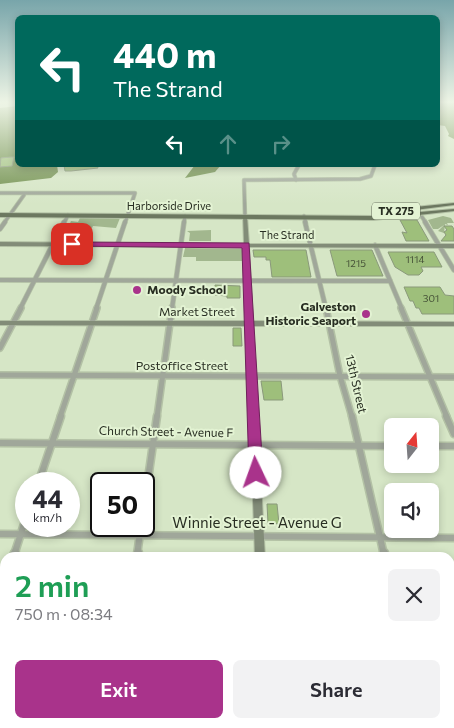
<!DOCTYPE html>
<meta charset="utf-8">
<style>
body{margin:0;font-family:Commissioner,sans-serif;background:#f2f2f3;color:#2b2b33;height:100vh;display:flex;flex-direction:column;font-size:19px;white-space:nowrap}
*{box-sizing:border-box;margin:0}
p{font-size:16px;color:#7c7c81}
.icon{flex:none;width:28px;height:28px;fill:none;stroke:currentColor;stroke-width:2;stroke-linecap:round;stroke-linejoin:round}
.map{position:relative;flex:1;overflow:hidden}
.drawer{position:absolute;left:0px;top:552px;width:455px;height:176px;display:flex;flex-direction:column;background:#fff;border-radius:15px 15px 0 0;box-shadow:0 2px 8px #0003}
.drawer>*{flex:none}
.banner{position:absolute;left:15px;top:15px;width:425px;height:152px;border-radius:8px;box-shadow:0 2px 8px #0003;background:#00695c;color:#fff;overflow:hidden}
.needle{width:32px;rotate:17deg}
.fabs{position:absolute;left:384px;top:418px;display:grid;gap:10px}
.fabs a{display:grid;place-items:center;width:55px;height:55px;border-radius:8px;background:#fff;box-shadow:0 2px 8px #0003;font-size:25px}
.speed{position:absolute;left:15px;top:472px;display:flex;gap:10px;font-size:25px;font-weight:700;text-align:center}
.speed>*{display:grid;place-content:center;width:65px;height:65px;border-radius:50%;background:#fff;box-shadow:0 2px 8px #0003;line-height:1}
.speed small{font-size:12px;font-weight:400}
.speed .limit{border:2px solid #111;border-radius:8px;background:#fff;color:#111}
.pin{position:absolute;display:grid;place-items:center;width:42px;height:42px;color:#fff;margin:-21px;border-radius:10px;box-shadow:0 2px 8px #0006}
.me{position:absolute;width:55px;margin:-28px;rotate:357deg;stroke-linejoin:round;filter:drop-shadow(0 0 4px #0008)}
.turn{display:flex;align-items:center;gap:18px;height:105px;padding:0 15px;font-size:22px}
.turn .icon{width:65px;height:65px;stroke-width:2.5}
.turn b{display:block;font-size:35px;line-height:42px}
.lanes{display:flex;align-items:center;height:48px;padding:0 15px;background:#0003;justify-content:center;gap:25px;direction:ltr}
.lanes .off{opacity:.35}
.round{display:grid;place-items:center;flex:none;width:52px;height:52px;border-radius:8px;background:#f2f2f3}
.headline{display:flex;align-items:center;justify-content:space-between;height:85px;padding:0 15px}
h1{font-size:30px;font-weight:600;line-height:38px;color:#1e9e55}
.button{display:flex;gap:10px;margin-top:auto;padding:10px 15px}
.button a{flex:1;height:58px;border-radius:8px;background:#a9338b;color:#fff;font-size:20px;font-weight:600;line-height:58px;text-align:center}
.button a+a{background:#f2f2f3;color:#2b2b33}
.map>svg:first-child{display:block}
.green{fill:#a2b78e}
.water{fill:#708f4d}
.building{fill:#9ebf7b;stroke:#8a997b}
.lines{fill:none;stroke-linecap:round;stroke-linejoin:round}
.street-far4-casing{stroke:#b3c1a5;stroke-width:4.5}
.street-far3-casing{stroke:#b3c1a5;stroke-width:5.5}
.street-far2-casing{stroke:#b3c1a5;stroke-width:8}
.street-far1-casing{stroke:#b3c1a5;stroke-width:9}
.street-casing{stroke:#b3c1a5;stroke-width:11}
.secondary-casing{stroke:#b3c1a5;stroke-width:2}
.primary-casing{stroke:#b3c1a5;stroke-width:2}
.street-far4{stroke:#a0a79a;stroke-width:3}
.street-far3{stroke:#a0a79a;stroke-width:4}
.street-far2{stroke:#a0a79a;stroke-width:5}
.street-far1{stroke:#a0a79a;stroke-width:6}
.street{stroke:#a0a79a;stroke-width:8}
.secondary{fill:#828c78;fill-rule:evenodd}
.primary{fill:#6c7860;fill-rule:evenodd}
.route{fill:#a9338b;stroke:#6e215a}
.poi-dot{fill:#a9338b;stroke:#e3f3d3;stroke-width:2}
.labels{text-anchor:middle;stroke-width:4;stroke-linejoin:round;paint-order:stroke}
.number-label{font-size:10px;fill:#465238}
.far-street-label{font-size:11px;fill:#282e22;stroke:#e3f3d3}
.shield{fill:#e3f3d3;stroke:#606957;stroke-width:1}
.shield-label{font-size:11px;font-weight:bold;fill:#282e22}
.poi-label{font-size:12px;font-weight:bold;fill:#282e22;stroke:#e3f3d3;text-anchor:start}
.street-label{font-size:12px;fill:#282e22;stroke:#e3f3d3}
.near-street-label{font-size:15px;fill:#282e22;stroke:#e3f3d3}
</style>
<div class="map">
<svg width="454" height="728" viewBox="0 0 454 728">
<rect width="100%" height="100%" fill="#d6e6c6"/>
<g class="green">
<path d="M 443,216 L 451,218 L 454,223 L 447,223 L 448,225 L 445,224 L 444,233 L 438,231 L 444,225 L 438,229 L 433,229 L 428,220 Z"/>
<path d="M 80,218 L 120,218 L 116,228 L 93,226 L 92,228 L 68,228 L 71,221 L 78,222 Z"/>
<path d="M 211,230 L 211,241 L 189,241 L 190,233 L 187,231 Z"/>
<path d="M 185,248 L 242,249 L 242,261 L 196,261 L 196,257 L 183,257 Z"/>
</g>
<g class="water">
<path d="M 438,102 L 454,102 L 454,139 L 448,136 L 449,134 L 445,126 L 438,125 Z"/>
<path d="M 17,106 L 18,165 L 57,165 L 58,172 L 51,178 L 0,184 L 0,108 Z"/>
<path d="M 195,165 L 221,165 L 215,172 L 185,178 Z"/>
</g>
<g class="building">
<path d="M 11,157 L 14,157 L 12,166 L 0,167 L 1,158 Z"/>
<path d="M 64,165 L 97,165 L 98,168 L 71,171 L 65,171 Z"/>
<path d="M 400,220 L 417,220 L 429,241 L 406,241 L 402,232 L 407,233 Z"/>
<path d="M 444,226 L 452,226 L 454,229 L 454,241 L 441,241 L 446,235 L 444,232 L 447,230 Z"/>
<path d="M 253,250 L 306,250 L 311,277 L 272,277 L 270,260 L 266,260 L 266,257 L 254,257 Z"/>
<path d="M 330,250 L 372,250 L 383,276 L 337,276 Z"/>
<path d="M 388,252 L 434,252 L 442,267 L 421,267 L 423,271 L 419,275 L 408,275 L 395,267 Z"/>
<path d="M 215,285 L 240,286 L 240,298 L 227,298 L 227,296 L 215,295 Z"/>
<path d="M 404,287 L 440,287 L 445,295 L 454,296 L 454,314 L 422,314 L 419,308 L 416,308 L 413,301 L 410,301 Z"/>
<path d="M 233,328 L 241,328 L 242,346 L 233,346 Z"/>
<path d="M 261,381 L 281,381 L 283,400 L 264,400 Z"/>
<path d="M 267,504 L 277,504 L 279,524 L 268,523 Z"/>
</g>
<g class="lines">
<g class="street-far4-casing">
<g id="street-far4">
<path d="M 296,180 L 294,174 L 299,165"/>
<path d="M 0,193 L 135,193 L 125,223"/>
<path d="M 245,216 L 244,180 L 360,179 L 371,176 L 375,165"/>
<path d="M 304,216 L 306,223"/>
<path d="M 422,217 L 426,223"/>
<path d="M 4,223 L 24,195"/>
<path d="M 64,223 L 68,215"/>
<path d="M 184,223 L 185,216"/>
</g>
</g>
<g class="street-far3-casing">
<g id="street-far3">
<path d="M 305,222 L 326,309"/>
<path d="M 425,222 L 454,270"/>
<path d="M 0,229 L 5,222"/>
<path d="M 375,245 L 402,309"/>
<path d="M 0,280 L 390,281"/>
<path d="M 20,309 L 64,222"/>
<path d="M 96,309 L 125,222"/>
<path d="M 172,309 L 184,222"/>
</g>
</g>
<g class="street-far2-casing">
<g id="street-far2">
<path d="M 326,308 L 340,376 L 352,417"/>
<path d="M 401,308 L 447,417"/>
<path d="M 0,348 L 21,308"/>
<path d="M 0,375 L 454,377"/>
<path d="M 60,417 L 97,308"/>
<path d="M 157,417 L 172,308"/>
</g>
</g>
<g class="street-far1-casing">
<g id="street-far1">
<path d="M 352,416 L 384,555"/>
<path d="M 446,416 L 454,434"/>
<path d="M 0,443 L 392,446"/>
<path d="M 430,446 L 454,446"/>
<path d="M 38,484 L 61,416"/>
<path d="M 144,507 L 157,416"/>
<path d="M 0,534 L 454,538"/>
<path d="M 14,555 L 26,518"/>
<path d="M 137,555 L 141,526"/>
</g>
</g>
<g class="street-casing">
<g id="street">
<path d="M 384,553 L 385,558"/>
<path d="M 13,558 L 15,553"/>
<path d="M 137,558 L 138,553"/>
<path d="M 0,596 L 5,581"/>
<path d="M 0,663 L 5,663"/>
<path d="M 450,667 L 454,667"/>
<path d="M 113,724 L 113,728"/>
<path d="M 423,724 L 424,728"/>
</g>
</g>
<g class="secondary-casing">
<g id="secondary">
<path d="M 243,215 L 247,216 L 249,244 L 454,244 L 454,248 L 249,247 L 253,321 L 454,322 L 454,326 L 253,326 L 265,558 L 255,558 L 247,326 L 0,325 L 0,321 L 247,321 L 244,247 L 0,246 L 0,242 L 244,244 Z"/>
<rect x="261" y="724" width="12" height="4"/>
</g>
</g>
<g class="primary-casing">
<g id="primary">
<path d="M 454,203 L 454,205 L 376,215 L 373,213 L 376,211 Z"/>
<path d="M 454,209 L 454,211 L 374,220 L 0,217 L 0,213 L 374,216 Z"/>
</g>
</g>
<use href="#street-far4" class="street-far4"/>
<use href="#street-far3" class="street-far3"/>
<use href="#street-far2" class="street-far2"/>
<use href="#street-far1" class="street-far1"/>
<use href="#street" class="street"/>
<use href="#secondary" class="secondary"/>
<use href="#primary" class="primary"/>
</g>
<linearGradient id="sky" x2="0" y2="1"><stop stop-color="#78a5aa"/><stop offset="0.5" stop-color="#edf4e5"/><stop offset="1" stop-color="#edf4e5" stop-opacity="0"/></linearGradient>
<rect width="454" height="204" fill="url(#sky)"/>
<path class="route" d="M 72,242 L 249,243 L 263,473 L 261,478 L 256,480 L 251,478 L 249,473 L 242,248 L 69,246 L 68,244 Z"/>
<g class="poi-dot">
<circle cx="137" cy="290" r="5"/>
<circle cx="366" cy="314" r="5"/>
</g>
<g class="labels">
<g class="number-label">
<text x="415" y="263">1114</text>
<text x="356" y="267">1215</text>
<text x="431" y="302">301</text>
</g>
<g class="far-street-label">
<text x="169" y="210">Harborside Drive</text>
<text x="287" y="239">The Strand</text>
</g>
<rect class="shield" x="372" y="202.5" width="48" height="17" rx="4"/>
<g class="shield-label">
<text x="396" y="215">TX 275</text>
</g>
<g class="poi-label">
<text x="147" y="294">Moody School</text>
<text x="356" y="311" text-anchor="end">Galveston<tspan x="356" dy="14">Historic Seaport</tspan></text>
</g>
<g class="street-label">
<text x="197" y="316">Market Street</text>
<text x="182" y="370">Postoffice Street</text>
<text transform="translate(356 384) rotate(77)" y="4">13th Street</text>
<text transform="translate(166 432) rotate(1)" y="4">Church Street - Avenue F</text>
</g>
<g class="near-street-label">
<text x="257" y="528">Winnie Street - Avenue G</text>
</g>
</g>
</svg>
<div class="fabs">
<a><svg class="needle" viewBox="-14 -14 28 28"><path d="M0-13l5 13h-10z" fill="#e53935"/><path d="M0 13l5-13h-10z" fill="#7c7c81"/></svg></a>
<a><svg class="icon" aria-label="sound" viewBox="0 0 24 24"><path d="M4 9h4l5-4v14l-5-4H4zM17 9q2 3 0 6"/></svg></a>
</div>
<div class="speed"><div>44<small>km/h</small></div><div class="limit">50</div></div>
<div class="pin" style="left:72px;top:244px;background:#d93025"><svg class="icon" aria-label="arrive" viewBox="0 0 24 24"><path d="M6 21V4h12l-3 4 3 4H6"/></svg></div>
<svg class="me" style="left:256px;top:473px" viewBox="-20 -20 40 40"><circle r="19" fill="#fff"/><path d="M0-13L10 11 0 6-10 11z" fill="#a9338b"/></svg>
<div class="banner">
<div class="turn"><svg class="icon" aria-label="left" viewBox="0 0 24 24"><path d="M17 20v-9H6M10 6l-5 5 5 5"/></svg><div><b>440 m</b>The Strand</div></div>
<div class="lanes"><svg class="icon" aria-label="left" viewBox="0 0 24 24"><path d="M17 20v-9H6M10 6l-5 5 5 5"/></svg><svg class="icon off" aria-label="ahead" viewBox="0 0 24 24"><path d="M12 20V5M6 11l6-6 6 6"/></svg><svg class="icon off" aria-label="right" viewBox="0 0 24 24"><path d="M7 20v-9h11M14 6l5 5-5 5"/></svg></div>
</div>
<section class="drawer">
<div class="headline"><div><h1>2 min</h1><p>750 m · 08:34</p></div><a class="round"><svg class="icon" aria-label="close" viewBox="0 0 24 24"><path d="M6 6l12 12M18 6L6 18"/></svg></a></div>
<div class="button"><a>Exit</a><a>Share</a></div>
</section>
</div>
